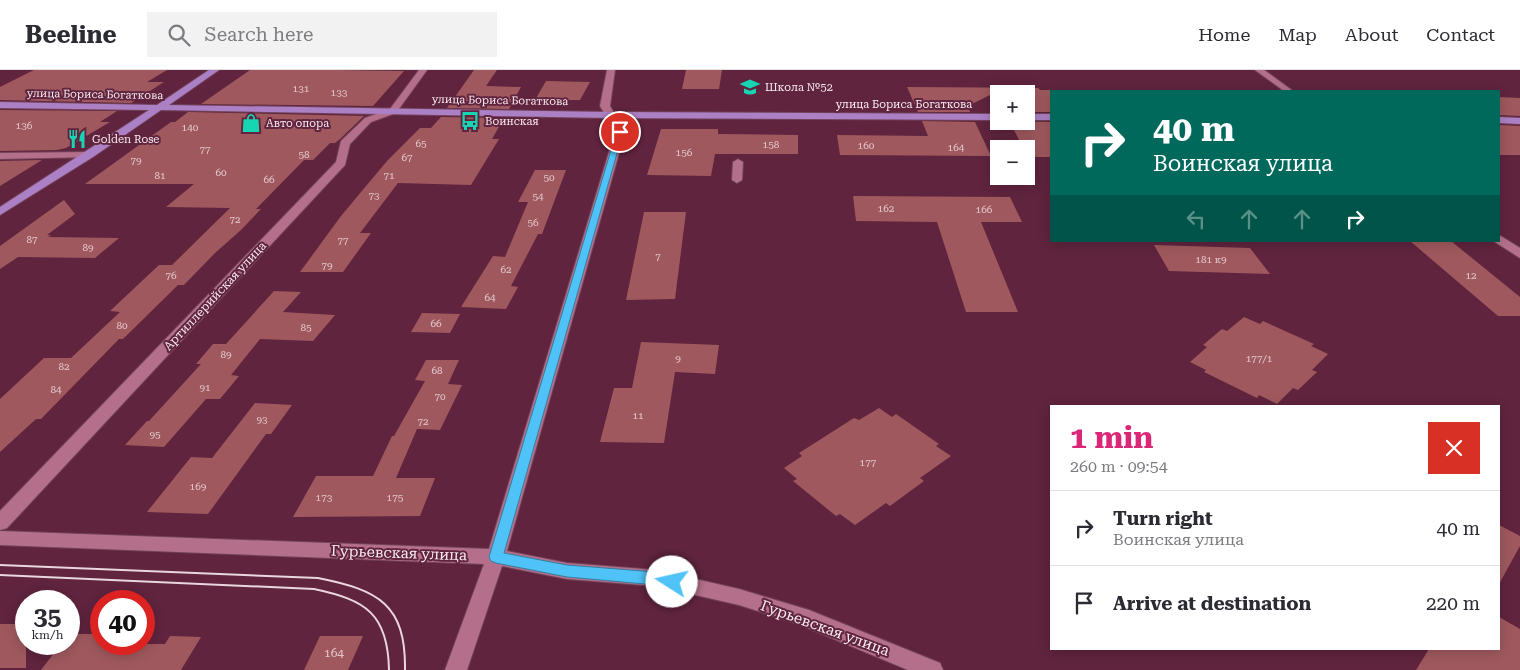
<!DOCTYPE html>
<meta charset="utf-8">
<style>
body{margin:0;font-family:"Roboto Serif",serif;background:#f2f2f3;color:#2b2b33;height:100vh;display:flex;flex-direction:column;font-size:19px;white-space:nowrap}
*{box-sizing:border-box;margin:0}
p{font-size:16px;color:#7c7c81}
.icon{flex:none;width:28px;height:28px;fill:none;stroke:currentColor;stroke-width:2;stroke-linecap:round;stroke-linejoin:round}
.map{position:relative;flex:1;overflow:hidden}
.sheet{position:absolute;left:1050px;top:335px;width:450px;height:245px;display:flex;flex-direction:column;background:#fff;border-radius:0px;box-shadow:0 2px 12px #0003}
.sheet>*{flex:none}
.top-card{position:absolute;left:1050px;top:20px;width:450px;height:152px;border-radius:0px;box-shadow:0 2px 12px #0003;background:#00695c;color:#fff;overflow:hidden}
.fabs{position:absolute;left:990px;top:15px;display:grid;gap:10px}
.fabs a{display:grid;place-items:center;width:45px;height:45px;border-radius:0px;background:#fff;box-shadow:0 2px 12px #0003;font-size:25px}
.speed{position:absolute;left:15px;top:520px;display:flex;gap:10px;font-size:25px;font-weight:700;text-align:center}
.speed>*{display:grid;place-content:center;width:65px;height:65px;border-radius:50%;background:#fff;box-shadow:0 2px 12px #0003;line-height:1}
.speed small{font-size:12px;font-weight:400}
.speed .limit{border:8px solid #d22;background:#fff;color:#111}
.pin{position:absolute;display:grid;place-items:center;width:42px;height:42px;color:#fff;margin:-21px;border:2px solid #fff;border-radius:50%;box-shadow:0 1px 5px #0007}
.me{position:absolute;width:55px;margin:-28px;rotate:280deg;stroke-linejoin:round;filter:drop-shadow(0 0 4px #0008)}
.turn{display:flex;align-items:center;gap:18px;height:105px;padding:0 20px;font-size:22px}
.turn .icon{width:65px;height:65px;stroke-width:2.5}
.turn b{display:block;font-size:35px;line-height:42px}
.lanes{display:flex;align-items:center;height:48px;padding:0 20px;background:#0003;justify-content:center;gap:25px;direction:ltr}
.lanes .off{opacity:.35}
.round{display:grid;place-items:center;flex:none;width:52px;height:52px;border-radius:0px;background:#f2f2f3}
.summary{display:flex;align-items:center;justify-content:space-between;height:85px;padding:0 20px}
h1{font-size:30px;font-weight:700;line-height:38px;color:#db2777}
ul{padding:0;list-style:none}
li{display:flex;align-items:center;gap:15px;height:75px;padding:0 20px;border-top:1px solid #e1e1e2}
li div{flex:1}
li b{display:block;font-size:19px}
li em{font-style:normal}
header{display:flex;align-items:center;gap:30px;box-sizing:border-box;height:70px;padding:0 25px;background:#fff;border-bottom:1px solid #e1e1e2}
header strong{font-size:24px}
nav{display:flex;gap:28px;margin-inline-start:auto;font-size:18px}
.search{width:350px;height:45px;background:#f2f2f3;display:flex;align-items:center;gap:12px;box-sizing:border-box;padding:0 18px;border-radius:0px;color:#7c7c81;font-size:19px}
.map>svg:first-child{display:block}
.building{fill:#9f595e}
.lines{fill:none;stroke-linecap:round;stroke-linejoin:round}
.minor-casing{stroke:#72435a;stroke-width:2}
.major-casing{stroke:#72435a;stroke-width:2}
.minor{fill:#b4708a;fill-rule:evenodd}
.major{fill:#ac80c5;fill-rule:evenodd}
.tram{stroke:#ead6de;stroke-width:2}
.route{fill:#4fc3f7;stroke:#337fa1}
.labels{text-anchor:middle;stroke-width:4;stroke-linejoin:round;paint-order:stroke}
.number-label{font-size:10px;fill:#e3c6cc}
.far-poi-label{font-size:11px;fill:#faebf0;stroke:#60243e;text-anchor:start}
.far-street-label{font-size:11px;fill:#faebf0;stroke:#60243e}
.street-label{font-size:12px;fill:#faebf0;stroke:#60243e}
.near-number-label{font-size:12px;fill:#e3c6cc}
.near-street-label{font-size:15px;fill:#faebf0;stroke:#60243e}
</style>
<header>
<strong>Beeline</strong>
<div class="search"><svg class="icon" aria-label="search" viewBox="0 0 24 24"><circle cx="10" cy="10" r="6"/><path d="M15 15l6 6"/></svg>Search here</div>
<nav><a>Home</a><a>Map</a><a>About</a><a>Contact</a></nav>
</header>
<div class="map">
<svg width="1520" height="600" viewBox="0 0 1520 600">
<rect width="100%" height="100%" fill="#60243e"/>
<g class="building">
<path d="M 34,0 L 167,0 L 147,12 L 164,12 L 131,33 L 0,30 L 0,17 Z"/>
<path d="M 250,0 L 337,0 L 404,1 L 373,36 L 201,34 Z"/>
<path d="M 474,0 L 497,0 L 486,16 L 521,17 L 509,39 L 447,38 Z"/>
<path d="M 686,0 L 722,0 L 719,19 L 682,19 Z"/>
<path d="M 546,11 L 590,12 L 580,30 L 535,30 Z"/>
<path d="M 907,17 L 1038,18 L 1040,20 L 1051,20 L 1051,42 L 1026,42 L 1026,24 L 999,24 L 999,32 L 994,23 L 968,36 L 970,42 L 918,42 Z"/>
<path d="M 1499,27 L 1520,28 L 1520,46 L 1499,45 Z"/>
<path d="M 0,40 L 117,41 L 100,52 L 110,52 L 66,78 L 57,80 L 0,81 Z"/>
<path d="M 188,42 L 364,46 L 340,69 L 335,73 L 330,73 L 313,90 L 304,90 L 256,139 L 261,139 L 241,160 L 215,183 L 184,215 L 178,215 L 123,269 L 119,269 L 41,349 L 36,349 L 0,382 L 0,329 L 44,288 L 71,288 L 120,242 L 110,241 L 159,195 L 172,195 L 230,138 L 166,137 L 194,114 L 85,114 L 171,52 L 175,52 Z"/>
<path d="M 441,47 L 504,48 L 492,69 L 499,69 L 471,115 L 398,113 L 360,163 L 371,163 L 343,202 L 300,202 L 341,146 L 387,91 L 420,58 L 431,58 Z"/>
<path d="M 922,51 L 975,52 L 991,86 L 840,85 L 837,65 L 928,66 Z"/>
<path d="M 1009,51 L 1051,52 L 1051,87 L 1028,87 L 1026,79 L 1024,79 Z"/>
<path d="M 1499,55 L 1520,56 L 1520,85 L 1499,85 Z"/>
<path d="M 661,59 L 718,59 L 718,64 L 798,65 L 798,84 L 715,84 L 711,106 L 647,105 Z"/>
<path d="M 42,90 L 0,116 L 0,91 Z"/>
<path d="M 535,100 L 566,100 L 542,164 L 538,164 L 511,216 L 518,217 L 506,239 L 461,237 L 493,186 L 505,187 L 528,132 L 518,132 Z"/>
<path d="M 853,126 L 1010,127 L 1022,152 L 981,152 L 1018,242 L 966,242 L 937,152 L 856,151 Z"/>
<path d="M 64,130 L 75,144 L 47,165 L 51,165 L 48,167 L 119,168 L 95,188 L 18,187 L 0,199 L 0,176 Z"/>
<path d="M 644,142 L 686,142 L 675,229 L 626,230 Z"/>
<path d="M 1410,171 L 1451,171 L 1520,227 L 1520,246 L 1498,246 Z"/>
<path d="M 1154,175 L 1250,178 L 1270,204 L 1169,201 Z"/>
<path d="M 274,221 L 301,222 L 283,242 L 335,245 L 313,271 L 260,269 L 231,305 L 239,306 L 220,329 L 206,329 L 164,377 L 125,375 L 147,351 L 149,351 L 201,294 L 196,294 L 213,274 L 226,274 Z"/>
<path d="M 422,243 L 460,244 L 450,263 L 411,262 Z"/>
<path d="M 1244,247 L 1260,254 L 1263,251 L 1314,274 L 1311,276 L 1328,284 L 1312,300 L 1317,302 L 1298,320 L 1293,318 L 1277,334 L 1259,325 L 1257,328 L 1204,302 L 1206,300 L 1190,292 L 1207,277 L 1203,275 L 1222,259 L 1227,261 Z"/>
<path d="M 641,272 L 719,275 L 715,304 L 675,302 L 664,373 L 600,372 L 614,318 L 632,318 Z"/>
<path d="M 426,290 L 459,290 L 448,314 L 462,315 L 440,360 L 417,359 L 396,408 L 435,408 L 420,446 L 293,447 L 316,406 L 373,406 L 392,366 L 394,366 L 425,311 L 415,310 Z"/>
<path d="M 255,333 L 292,335 L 271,364 L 266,364 L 208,444 L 147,442 L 191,387 L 212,388 Z"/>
<path d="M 879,338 L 892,347 L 896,344 L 939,374 L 936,376 L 951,386 L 920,408 L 924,411 L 890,436 L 886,433 L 855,455 L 840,444 L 836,446 L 793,411 L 797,409 L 784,398 L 802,386 L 799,383 L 854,348 L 859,350 Z"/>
<path d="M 1499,455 L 1520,466 L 1520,476 L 1499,514 Z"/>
<path d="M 1499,547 L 1520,559 L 1520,600 L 1416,600 L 1429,579 L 1499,579 Z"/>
<rect x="0" y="554" width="26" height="44"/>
<path d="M 69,564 L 101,564 L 101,574 L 165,574 L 170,566 L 201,567 L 181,600 L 41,600 L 61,574 L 69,574 Z"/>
<path d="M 320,566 L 363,566 L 348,600 L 304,600 Z"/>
</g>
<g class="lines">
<g class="minor-casing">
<g id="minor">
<path d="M 419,0 L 427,0 L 396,43 L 371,52 L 350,74 L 345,95 L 7,458 L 0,460 L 0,441 L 336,92 L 341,71 L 365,48 L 390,39 Z"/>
<path d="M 607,0 L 615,0 L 610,36 L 625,62 L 507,481 L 567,493 L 656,500 L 739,519 L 809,540 L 940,593 L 943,600 L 908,600 L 798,554 L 739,535 L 656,516 L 567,509 L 502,496 L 467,600 L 445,600 L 484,494 L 0,475 L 0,461 L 489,479 L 615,62 L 600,36 Z"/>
<path d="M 1255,0 L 1264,0 L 1293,21 L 1284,21 Z"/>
<path d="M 89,82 L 93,83 L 93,87 L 0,89 L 0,83 Z"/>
<path d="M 738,89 L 743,92 L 742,110 L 737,113 L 732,110 L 733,92 Z"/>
<path d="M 1499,165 L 1520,178 L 1520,188 L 1495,172 L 1499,171 Z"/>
</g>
</g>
<g class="major-casing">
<g id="major">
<path d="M 209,0 L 219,0 L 169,35 L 610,42 L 999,44 L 999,50 L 610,48 L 161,40 L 93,87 L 0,145 L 0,137 L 149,40 L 0,38 L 0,32 L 157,35 Z"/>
<rect x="1026" y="44" width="25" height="6"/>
<path d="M 1499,47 L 1520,48 L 1520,54 L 1499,53 Z"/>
</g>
</g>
<use href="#minor" class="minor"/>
<use href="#major" class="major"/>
<g class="tram">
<path d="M 0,495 L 318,508 C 378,520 406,534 405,600"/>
<path d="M 0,505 L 314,519 C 366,530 388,544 389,600"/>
</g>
</g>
<path class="route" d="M 617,60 L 623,62 L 504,483 L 567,495 L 656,502 L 678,508 L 680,512 L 678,516 L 672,518 L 656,515 L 567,507 L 496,493 L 491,491 L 489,487 Z"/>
<defs>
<g id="school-bare" transform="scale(1.5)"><path d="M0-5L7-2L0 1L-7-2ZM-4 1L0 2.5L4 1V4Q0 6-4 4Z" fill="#16d5b3" stroke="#60243e" stroke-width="2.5" paint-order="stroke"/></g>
<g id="bus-bare" transform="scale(1.5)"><path d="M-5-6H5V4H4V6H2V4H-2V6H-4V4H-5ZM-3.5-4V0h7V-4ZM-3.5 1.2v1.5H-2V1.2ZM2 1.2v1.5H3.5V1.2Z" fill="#16d5b3" stroke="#60243e" stroke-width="2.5" paint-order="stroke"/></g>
<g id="shop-bare" transform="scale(1.5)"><path d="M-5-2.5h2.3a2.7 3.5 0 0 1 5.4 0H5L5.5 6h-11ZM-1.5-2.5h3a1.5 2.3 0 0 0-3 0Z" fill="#16d5b3" stroke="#60243e" stroke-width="2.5" paint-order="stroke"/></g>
<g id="restaurant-bare" transform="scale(1.5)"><path d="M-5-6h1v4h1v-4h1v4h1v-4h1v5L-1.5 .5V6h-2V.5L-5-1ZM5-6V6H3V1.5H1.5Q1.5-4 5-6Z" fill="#16d5b3" stroke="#60243e" stroke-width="2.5" paint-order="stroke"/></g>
</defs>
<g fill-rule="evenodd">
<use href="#school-bare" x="750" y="17"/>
<use href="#bus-bare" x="470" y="51"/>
<use href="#shop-bare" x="251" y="53"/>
<use href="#restaurant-bare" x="77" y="69"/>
</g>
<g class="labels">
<g class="number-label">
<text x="301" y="22">131</text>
<text x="339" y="26">133</text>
<text x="24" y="59">136</text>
<text x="190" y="61">140</text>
<text x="421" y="77">65</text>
<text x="771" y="78">158</text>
<text x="866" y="79">160</text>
<text x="956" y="81">164</text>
<text x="205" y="83">77</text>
<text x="684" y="86">156</text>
<text x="304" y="88">58</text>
<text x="407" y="91">67</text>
<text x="136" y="94">79</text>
<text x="221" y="106">60</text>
<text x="160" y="109">81</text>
<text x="389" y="109">71</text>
<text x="549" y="111">50</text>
<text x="269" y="113">66</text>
<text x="374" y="129">73</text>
<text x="538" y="130">54</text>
<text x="886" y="142">162</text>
<text x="984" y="143">166</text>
<text x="235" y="153">72</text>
<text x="533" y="156">56</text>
<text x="32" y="173">87</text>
<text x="343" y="174">77</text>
<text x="88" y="181">89</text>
<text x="658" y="190">7</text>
<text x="1211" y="193">181 к9</text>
<text x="327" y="199">79</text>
<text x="506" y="203">62</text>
<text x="171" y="209">76</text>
<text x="1471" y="209">12</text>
<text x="490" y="231">64</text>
<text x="436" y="257">66</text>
<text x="122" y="259">80</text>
<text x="306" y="261">85</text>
<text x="226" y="288">89</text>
<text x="678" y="292">9</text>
<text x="1259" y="292">177/1</text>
<text x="64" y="300">82</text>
<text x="437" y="304">68</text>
<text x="205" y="321">91</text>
<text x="56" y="323">84</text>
<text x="440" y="330">70</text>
<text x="638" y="349">11</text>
<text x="262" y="353">93</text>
<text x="423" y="355">72</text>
<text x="155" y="368">95</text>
<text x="868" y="396">177</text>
<text x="198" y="420">169</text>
<text x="324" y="431">173</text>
<text x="395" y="431">175</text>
</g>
<g class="far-poi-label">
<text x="765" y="21">Школа №52</text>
<text x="485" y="55">Воинская</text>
<text x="266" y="57">Авто опора</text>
<text x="92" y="73">Golden Rose</text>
</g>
<g class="far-street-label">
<text transform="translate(95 24) rotate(1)" y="4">улица Бориса Богаткова</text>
<text transform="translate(500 30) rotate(1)" y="4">улица Бориса Богаткова</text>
<text x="904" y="38">улица Бориса Богаткова</text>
</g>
<g class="street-label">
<text transform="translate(215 226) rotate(-47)" y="4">Артиллерийская улица</text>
</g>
<g class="near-number-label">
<text x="334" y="587">164</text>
</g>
<g class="near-street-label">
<text transform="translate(399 483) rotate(2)" y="5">Гурьевская улица</text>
<text transform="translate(825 558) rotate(20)" y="5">Гурьевская улица</text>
</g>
</g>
</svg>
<div class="fabs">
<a>+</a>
<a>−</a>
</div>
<div class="speed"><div>35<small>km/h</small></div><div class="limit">40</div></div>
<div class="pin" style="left:620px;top:62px;background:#d93025"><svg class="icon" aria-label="arrive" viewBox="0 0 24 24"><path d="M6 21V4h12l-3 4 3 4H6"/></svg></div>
<svg class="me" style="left:672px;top:512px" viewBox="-20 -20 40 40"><circle r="19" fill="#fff"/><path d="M0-13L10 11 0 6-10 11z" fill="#4fc3f7"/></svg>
<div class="top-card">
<div class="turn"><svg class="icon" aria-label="right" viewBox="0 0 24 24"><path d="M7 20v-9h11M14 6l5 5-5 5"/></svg><div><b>40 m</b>Воинская улица</div></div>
<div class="lanes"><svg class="icon off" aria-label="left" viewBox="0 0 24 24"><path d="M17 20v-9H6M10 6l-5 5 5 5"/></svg><svg class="icon off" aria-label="ahead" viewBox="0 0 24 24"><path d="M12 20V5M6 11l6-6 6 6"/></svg><svg class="icon off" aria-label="ahead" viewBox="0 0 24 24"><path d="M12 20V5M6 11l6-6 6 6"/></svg><svg class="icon" aria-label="right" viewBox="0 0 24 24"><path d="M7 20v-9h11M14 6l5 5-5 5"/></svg></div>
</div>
<section class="sheet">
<div class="summary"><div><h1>1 min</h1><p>260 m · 09:54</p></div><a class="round" style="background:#d93025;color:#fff"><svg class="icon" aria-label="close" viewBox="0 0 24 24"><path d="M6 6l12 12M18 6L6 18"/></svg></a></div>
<ul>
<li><svg class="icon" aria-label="right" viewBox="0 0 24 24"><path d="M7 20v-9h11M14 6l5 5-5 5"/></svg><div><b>Turn right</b><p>Воинская улица</p></div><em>40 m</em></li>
<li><svg class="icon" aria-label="arrive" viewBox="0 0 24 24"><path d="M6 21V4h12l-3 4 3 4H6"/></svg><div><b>Arrive at destination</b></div><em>220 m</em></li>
</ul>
</section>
</div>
